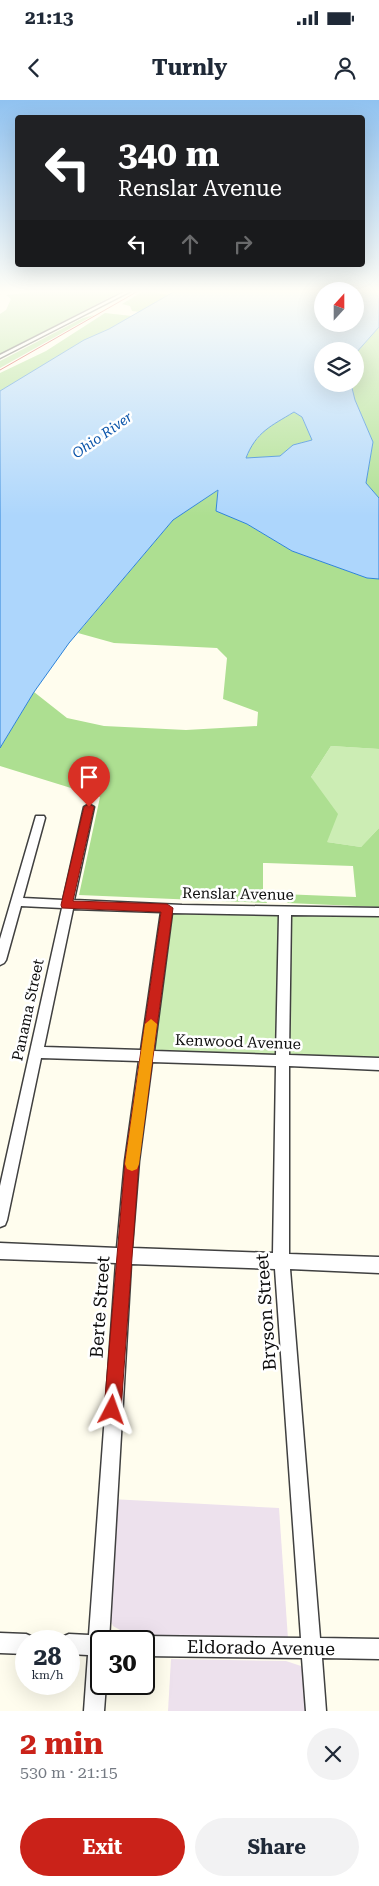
<!DOCTYPE html>
<meta charset="utf-8">
<style>
body{margin:0;font-family:"Roboto Serif",serif;background:#f2f2f3;color:#1f2937;height:100vh;display:flex;flex-direction:column;font-size:19px;white-space:nowrap}
*{box-sizing:border-box;margin:0}
p{font-size:16px;color:#747a83}
.icon{flex:none;width:28px;height:28px;fill:none;stroke:currentColor;stroke-width:2;stroke-linecap:round;stroke-linejoin:round}
.map{position:relative;height:1611px;overflow:hidden}
.side{display:flex;flex-direction:column;background:#fff;flex:1}
.side>*{flex:none}
.hud{position:absolute;left:15px;top:15px;width:350px;height:152px;border-radius:5px;box-shadow:0 5px 20px #0002;background:#202124;color:#fff;overflow:hidden}
.needle{width:32px;rotate:21deg}
.fabs{position:absolute;left:314px;top:182px;display:grid;gap:10px}
.fabs a{display:grid;place-items:center;width:50px;height:50px;border-radius:50%;background:#fff;box-shadow:0 5px 20px #0002;font-size:25px}
.speed{position:absolute;left:15px;top:1530px;display:flex;gap:10px;font-size:25px;font-weight:700;text-align:center}
.speed>*{display:grid;place-content:center;width:65px;height:65px;border-radius:50%;background:#fff;box-shadow:0 5px 20px #0002;line-height:1}
.speed small{font-size:12px;font-weight:400}
.speed .limit{border:2px solid #111;border-radius:8px;background:#fff;color:#111}
.pin{position:absolute;display:grid;place-items:center;width:42px;height:42px;color:#fff;margin:-51px -21px;border-radius:50% 50% 50% 0;rotate:-45deg;box-shadow:0 0 5px #0007}
.pin .icon{rotate:45deg}
.me{position:absolute;width:55px;margin:-28px;rotate:4deg;stroke-linejoin:round;filter:drop-shadow(0 0 4px #0008)}
.turn{display:flex;align-items:center;gap:18px;height:105px;padding:0 20px;font-size:22px}
.turn .icon{width:65px;height:65px;stroke-width:2.5}
.turn b{display:block;font-size:35px;line-height:42px}
.lanes{display:flex;align-items:center;height:48px;padding:0 20px;background:#0003;justify-content:center;gap:25px;direction:ltr}
.lanes .off{opacity:.35}
.round{display:grid;place-items:center;flex:none;width:52px;height:52px;border-radius:26px;background:#f2f2f3}
.headline{display:flex;align-items:center;justify-content:space-between;height:85px;padding:0 20px}
h1{font-size:30px;font-weight:700;line-height:38px;color:#ca2219}
.button{display:flex;gap:10px;margin-top:auto;padding:10px 20px}
.button a{flex:1;height:58px;border-radius:30px;background:#ca2219;color:#fff;font-size:20px;font-weight:700;line-height:58px;text-align:center}
.button a+a{background:#f2f2f3;color:#1f2937}
.status{display:flex;justify-content:space-between;align-items:center;height:35px;padding:0 25px;background:#fff;direction:ltr}
.status svg{height:14px;fill:currentColor}
header{display:flex;justify-content:space-between;align-items:center;height:65px;padding:0 20px;background:#fff;font-size:22px;font-weight:700}
.map>svg:first-child{display:block}
.industrial{fill:#ede1ed}
.green{fill:#ccedb4}
.forest{fill:#addf91}
.water{fill:#add6fc;stroke:#2e83d9;fill-rule:evenodd}
.lines{fill:none;stroke-linecap:round;stroke-linejoin:round}
.minor-casing{stroke:#404040;stroke-width:3}
.minor{fill:#fff;fill-rule:evenodd}
.rail{stroke:#ca2219;stroke-width:1}
.route{fill:#ca2219;stroke:#831610}
.slow{fill:#f59e0b}
.labels{text-anchor:middle;stroke-width:5;stroke-linejoin:round;paint-order:stroke}
.far-water-label{font-size:14px;font-style:italic;fill:#0b55aa;stroke:#fff}
.street-label{font-size:15px;fill:#0d0d0d;stroke:#fff}
.near-street-label{font-size:18px;fill:#0d0d0d;stroke:#fff}
</style>
<div class="status"><b>21:13</b><svg viewBox="0 0 49 12"><path d="M0 12V9h3v3zM5 12V6h3v6zM10 12V3h3v9zM15 12V0h3v12zM26 1h20v11H26zM47 4h2v5h-2z"/></svg></div>
<header><svg class="icon" aria-label="back" viewBox="0 0 24 24"><path d="M15 5l-7 7 7 7"/></svg>Turnly<svg class="icon" aria-label="person" viewBox="0 0 24 24"><circle cx="12" cy="8" r="4"/><path d="M4 21q1-7 8-7t8 7"/></svg></header>
<div class="map">
<svg width="379" height="1611" viewBox="0 0 379 1611">
<rect width="100%" height="100%" fill="#fffdee"/>
<g class="industrial">
<path d="M 111,1399 L 279,1408 L 288,1539 L 127,1534 L 113,1526 L 106,1511 Z"/>
<path d="M 171,1559 L 286,1561 L 304,1567 L 308,1611 L 168,1611 Z"/>
</g>
<g class="green">
<path d="M 331,646 L 379,649 L 379,728 L 361,747 L 327,742 L 311,677 Z"/>
<path d="M 274,812 L 279,815 L 281,824 L 278,953 L 274,956 L 155,952 L 151,944 L 172,815 L 176,813 Z"/>
<path d="M 299,812 L 379,814 L 379,960 L 291,957 L 286,951 L 290,816 Z"/>
</g>
<g class="forest">
<path d="M 34,190 L 124,190 L 0,254 L 0,214 L 6,210 L 11,199 L 6,195 L 34,192 Z"/>
<path d="M 145,190 L 168,195 L 140,212 L 132,211 L 130,206 L 122,204 Z"/>
<path d="M 105,213 L 132,216 L 0,291 L 0,273 L 46,251 Z"/>
<path d="M 94,215 L 0,268 L 0,261 L 83,218 Z"/>
<path d="M 379,227 L 379,398 L 366,383 L 373,342 L 355,300 L 351,284 L 355,284 L 355,253 Z"/>
<path d="M 294,312 L 302,317 L 312,340 L 293,345 L 280,356 L 246,359 L 251,346 L 268,326 Z"/>
<path d="M 218,389 L 217,411 L 247,424 L 292,451 L 367,478 L 379,479 L 379,649 L 331,646 L 311,677 L 338,714 L 327,742 L 361,747 L 379,728 L 379,807 L 288,803 L 281,794 L 356,797 L 353,766 L 266,763 L 263,763 L 263,793 L 267,803 L 79,795 L 100,697 L 0,666 L 0,648 L 34,592 L 67,618 L 104,626 L 186,630 L 257,626 L 258,612 L 223,599 L 227,558 L 217,548 L 114,543 L 78,533 L 173,420 Z"/>
</g>
<path class="water" d="M 177,190 L 379,190 L 379,227 L 355,254 L 355,251 L 322,251 L 322,284 L 351,284 L 355,300 L 373,342 L 366,383 L 379,398 L 379,479 L 367,478 L 292,451 L 247,424 L 216,411 L 218,390 L 173,420 L 69,543 L 34,592 L 0,648 L 0,291 L 84,240 L 109,229 ZM 322,191 L 355,191 L 355,224 L 322,224 ZM 294,312 L 302,317 L 312,340 L 293,345 L 280,356 L 246,358 C 256,332 271,326 294,312 Z"/>
<g class="lines">
<g class="minor-casing">
<g id="minor">
<path d="M 128,190 L 133,190 L 0,258 L 0,255 Z"/>
<path d="M 89,704 L 94,707 L 74,800 L 182,805 L 379,808 L 379,816 L 291,815 L 289,955 L 379,958 L 379,970 L 289,966 L 289,1154 L 379,1157 L 379,1173 L 290,1169 L 320,1538 L 379,1539 L 379,1559 L 322,1558 L 326,1611 L 306,1611 L 302,1558 L 144,1556 L 144,1541 L 136,1541 L 144,1536 L 301,1538 L 275,1169 L 131,1164 L 109,1541 L 101,1541 L 101,1584 L 106,1584 L 104,1611 L 84,1611 L 88,1555 L 69,1554 L 69,1541 L 60,1541 L 62,1537 L 69,1534 L 89,1535 L 116,1163 L 0,1159 L 0,1143 L 117,1148 L 125,1061 L 139,961 L 41,958 L 7,1120 L 5,1125 L 0,1127 L 0,1086 L 62,808 L 21,806 L 6,860 L 4,863 L 0,865 L 0,839 L 36,716 L 44,716 L 45,718 L 23,798 L 63,800 L 84,707 ZM 73,809 L 161,812 L 141,950 L 44,947 ZM 172,813 L 279,815 L 276,955 L 154,951 ZM 152,962 L 276,966 L 273,1153 L 132,1148 L 139,1061 Z"/>
<path d="M 0,1533 L 26,1534 L 33,1537 L 35,1541 L 26,1541 L 26,1554 L 0,1553 Z"/>
</g>
</g>
<use href="#minor" class="minor"/>
<path class="rail" d="M 0,270 L 140,190"/>
</g>
<linearGradient id="sky" x2="0" y2="1"><stop stop-color="#90c2f0"/><stop offset="0.46" stop-color="#fffef7"/><stop offset="1" stop-color="#fffef7" stop-opacity="0"/></linearGradient>
<rect width="379" height="416" fill="url(#sky)"/>
<path class="route" d="M 89,704 L 94,707 L 73,801 L 167,804 L 173,808 L 139,1061 L 121,1310 L 118,1316 L 112,1319 L 106,1316 L 104,1310 L 125,1061 L 161,812 L 62,808 L 61,805 L 84,707 Z"/>
<path class="slow" d="M 151,919 L 157,924 L 139,1064 L 137,1069 L 132,1071 L 127,1069 L 125,1064 L 145,924 Z"/>
<g class="labels">
<g class="far-water-label">
<text transform="translate(102 335) rotate(-35)" y="5">Ohio River</text>
</g>
<g class="street-label">
<text transform="translate(238 794) rotate(1)" y="5">Renslar Avenue</text>
<text transform="translate(28 910) rotate(-78)" y="5">Panama Street</text>
<text transform="translate(238 942) rotate(2)" y="5">Kenwood Avenue</text>
</g>
<g class="near-street-label">
<text transform="translate(100 1207) rotate(-86)" y="6">Berte Street</text>
<text transform="translate(266 1212) rotate(-94)" y="6">Bryson Street</text>
<text transform="translate(261 1548) rotate(1)" y="6">Eldorado Avenue</text>
</g>
</g>
</svg>
<div class="fabs">
<a><svg class="needle" viewBox="-14 -14 28 28"><path d="M0-13l5 13h-10z" fill="#e53935"/><path d="M0 13l5-13h-10z" fill="#747a83"/></svg></a>
<a><svg class="icon" aria-label="layers" viewBox="0 0 24 24"><path d="M12 4l9 5-9 5-9-5zM3 14l9 5 9-5"/></svg></a>
</div>
<div class="speed"><div>28<small>km/h</small></div><div class="limit">30</div></div>
<div class="pin" style="left:89px;top:707px;background:#d93025"><svg class="icon" aria-label="arrive" viewBox="0 0 24 24"><path d="M6 21V4h12l-3 4 3 4H6"/></svg></div>
<svg class="me" style="left:112px;top:1310px" viewBox="-20 -20 40 40"><path d="M0-17L14 15 0 8-14 15z" fill="#ca2219" stroke="#fff" stroke-width="4"/></svg>
<div class="hud">
<div class="turn"><svg class="icon" aria-label="left" viewBox="0 0 24 24"><path d="M17 20v-9H6M10 6l-5 5 5 5"/></svg><div><b>340 m</b>Renslar Avenue</div></div>
<div class="lanes"><svg class="icon" aria-label="left" viewBox="0 0 24 24"><path d="M17 20v-9H6M10 6l-5 5 5 5"/></svg><svg class="icon off" aria-label="ahead" viewBox="0 0 24 24"><path d="M12 20V5M6 11l6-6 6 6"/></svg><svg class="icon off" aria-label="right" viewBox="0 0 24 24"><path d="M7 20v-9h11M14 6l5 5-5 5"/></svg></div>
</div>
</div>
<section class="side">
<div class="headline"><div><h1>2 min</h1><p>530 m · 21:15</p></div><a class="round"><svg class="icon" aria-label="close" viewBox="0 0 24 24"><path d="M6 6l12 12M18 6L6 18"/></svg></a></div>
<div class="button"><a>Exit</a><a>Share</a></div>
</section>
